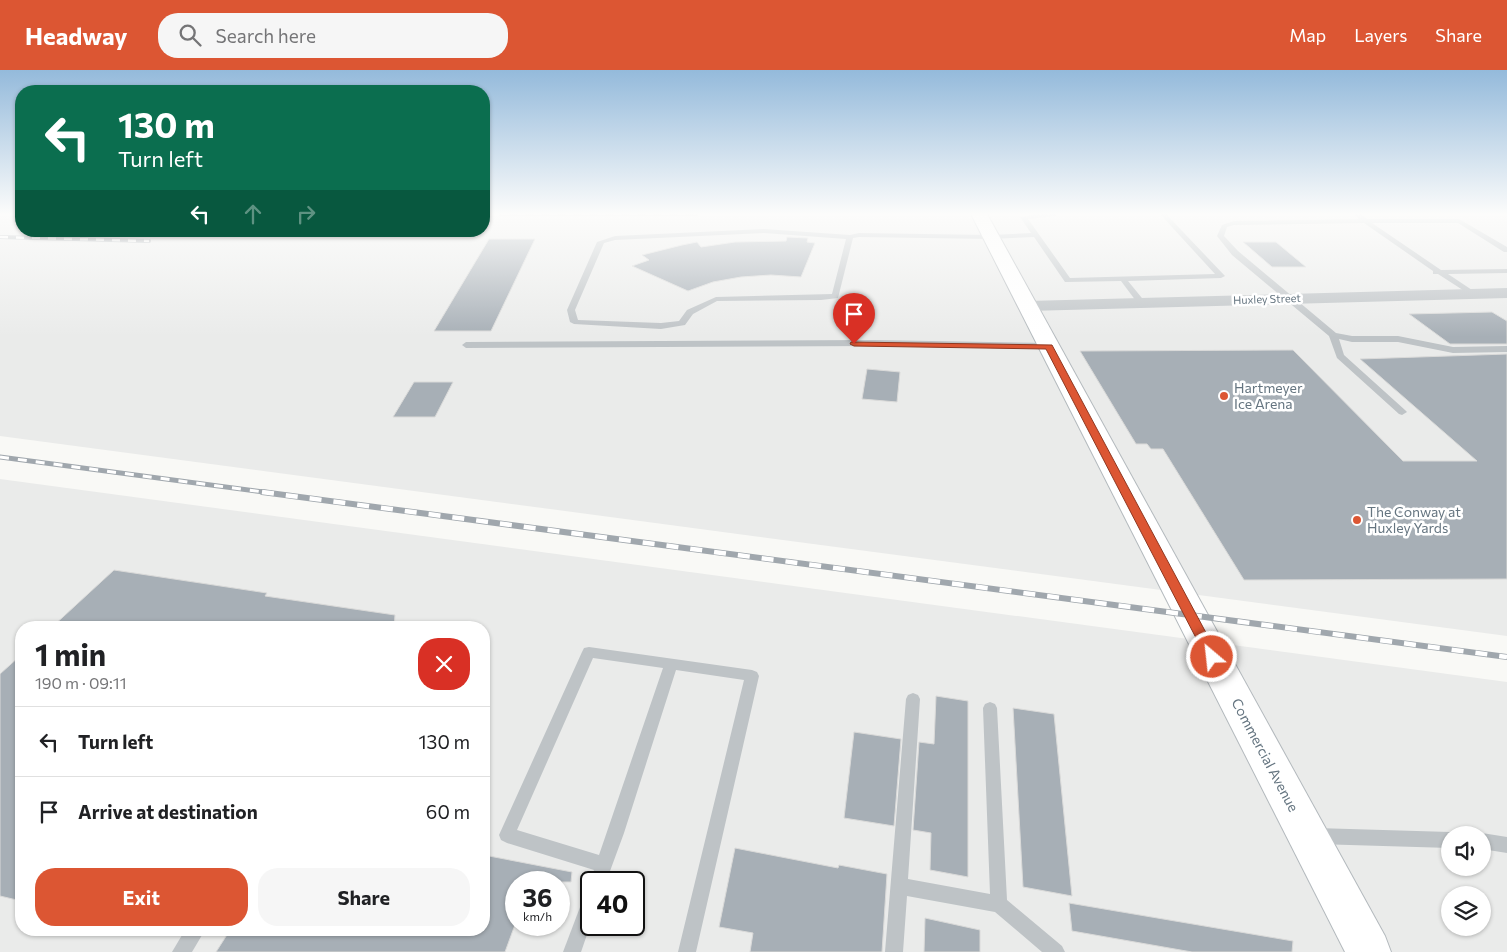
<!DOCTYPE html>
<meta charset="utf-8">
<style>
body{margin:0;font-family:Commissioner,sans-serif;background:#f6f6f6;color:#202124;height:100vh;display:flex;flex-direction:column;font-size:19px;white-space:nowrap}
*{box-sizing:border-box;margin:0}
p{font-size:16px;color:#757577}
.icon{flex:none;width:28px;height:28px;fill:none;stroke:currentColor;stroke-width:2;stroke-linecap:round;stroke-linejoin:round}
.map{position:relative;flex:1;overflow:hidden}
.details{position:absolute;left:15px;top:551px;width:475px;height:315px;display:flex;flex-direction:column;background:#fff;border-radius:20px;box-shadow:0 1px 4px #0004}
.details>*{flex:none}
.hud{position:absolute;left:15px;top:15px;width:475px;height:152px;border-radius:20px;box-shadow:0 1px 4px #0004;background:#0b6e4f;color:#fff;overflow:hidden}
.controls{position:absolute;left:1441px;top:756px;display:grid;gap:10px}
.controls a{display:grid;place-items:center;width:50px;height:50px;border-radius:50%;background:#fff;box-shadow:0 1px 4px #0004;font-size:25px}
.speed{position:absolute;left:505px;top:801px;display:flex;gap:10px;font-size:25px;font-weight:700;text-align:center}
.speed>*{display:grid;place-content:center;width:65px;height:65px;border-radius:50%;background:#fff;box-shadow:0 1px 4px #0004;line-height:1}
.speed small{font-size:12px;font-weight:400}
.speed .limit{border:2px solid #111;border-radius:8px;background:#fff;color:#111}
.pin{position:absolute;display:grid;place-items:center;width:42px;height:42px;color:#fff;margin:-51px -21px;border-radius:50% 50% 50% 0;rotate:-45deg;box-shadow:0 0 5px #0007}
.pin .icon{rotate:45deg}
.me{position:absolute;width:55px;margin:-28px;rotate:332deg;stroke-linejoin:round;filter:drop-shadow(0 0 4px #0008)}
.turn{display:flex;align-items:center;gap:18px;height:105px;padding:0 20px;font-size:22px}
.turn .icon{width:65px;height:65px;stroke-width:2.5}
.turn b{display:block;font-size:35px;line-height:42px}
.lanes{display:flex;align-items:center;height:48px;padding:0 20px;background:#0003;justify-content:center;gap:25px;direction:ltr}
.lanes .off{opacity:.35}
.round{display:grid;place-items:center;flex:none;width:52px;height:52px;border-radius:20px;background:#f6f6f6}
.headline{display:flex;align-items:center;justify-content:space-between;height:85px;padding:0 20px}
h1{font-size:30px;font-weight:700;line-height:38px}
.button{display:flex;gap:10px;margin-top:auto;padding:10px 20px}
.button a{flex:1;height:58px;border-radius:20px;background:#dc5633;color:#fff;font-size:20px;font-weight:700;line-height:58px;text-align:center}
.button a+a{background:#f6f6f6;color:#202124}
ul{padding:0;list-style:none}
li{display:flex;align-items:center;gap:15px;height:70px;padding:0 20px;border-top:1px solid #e0e0e0}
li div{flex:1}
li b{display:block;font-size:19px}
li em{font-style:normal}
header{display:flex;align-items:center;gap:30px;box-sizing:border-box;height:70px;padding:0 25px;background:#dc5633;color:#fff}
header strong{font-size:24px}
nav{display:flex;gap:28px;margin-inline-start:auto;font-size:18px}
.search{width:350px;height:45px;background:#f6f6f6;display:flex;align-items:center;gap:12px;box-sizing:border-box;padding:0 18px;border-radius:20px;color:#757577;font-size:19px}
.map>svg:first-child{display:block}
.built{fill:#eaebea;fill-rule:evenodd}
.building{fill:#a7afb6;stroke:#dadad9}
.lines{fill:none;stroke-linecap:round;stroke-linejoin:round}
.secondary-casing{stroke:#b3b9bd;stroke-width:2}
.lane{fill:#bec3c6;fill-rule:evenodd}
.street{fill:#bec3c6;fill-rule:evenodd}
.secondary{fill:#fff;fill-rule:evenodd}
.rail-far2-casing{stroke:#a0a7ad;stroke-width:4}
.rail-far1-casing{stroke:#a0a7ad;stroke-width:5}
.rail-casing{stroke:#a0a7ad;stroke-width:6}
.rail-far2{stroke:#fff;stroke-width:2.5;stroke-dasharray:8;stroke-linecap:butt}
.rail-far1{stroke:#fff;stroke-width:3;stroke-dasharray:9;stroke-linecap:butt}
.rail{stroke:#fff;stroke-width:4.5;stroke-dasharray:12;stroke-linecap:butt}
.route{fill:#dc5633;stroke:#8f3821}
.poi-dot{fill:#dc5633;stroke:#fff;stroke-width:2}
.labels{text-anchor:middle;stroke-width:5;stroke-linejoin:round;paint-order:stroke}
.far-street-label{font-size:11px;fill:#657580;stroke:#fff}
.poi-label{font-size:14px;fill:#657580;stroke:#fff;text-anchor:start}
.street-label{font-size:14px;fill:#657580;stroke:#fff}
</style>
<header>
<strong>Headway</strong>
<div class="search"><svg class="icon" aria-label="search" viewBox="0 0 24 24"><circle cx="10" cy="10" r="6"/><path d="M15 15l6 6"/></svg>Search here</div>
<nav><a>Map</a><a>Layers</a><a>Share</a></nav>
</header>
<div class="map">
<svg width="1507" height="882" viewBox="0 0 1507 882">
<rect width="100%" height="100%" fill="#f9f9f6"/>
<g class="built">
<path d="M 0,144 L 21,144 L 21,161 L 484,161 L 484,144 L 1507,144 L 1507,566 L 0,366 Z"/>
<path d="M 0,409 L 1507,612 L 1507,882 L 0,882 ZM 21,558 L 484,558 L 484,860 L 21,860 ZM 1450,765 L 1482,765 L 1482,798 L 1450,798 ZM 516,812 L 559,812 L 559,855 L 516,855 ZM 591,812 L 634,812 L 634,855 L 591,855 ZM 1450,825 L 1482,825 L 1482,858 L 1450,858 Z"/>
</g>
<g class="building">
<path d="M 787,167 L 808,168 L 807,172 L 815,173 L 801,207 L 771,205 L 741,207 L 713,212 L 688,221 L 632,196 L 649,190 L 642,185 L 682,175 L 697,172 L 701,177 L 735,172 L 786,171 Z"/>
<path d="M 489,169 L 535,169 L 491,261 L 434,261 Z"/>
<path d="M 1243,172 L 1276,172 L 1306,197 L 1272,197 Z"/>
<path d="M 1492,242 L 1507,251 L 1507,274 L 1450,274 L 1409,244 Z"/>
<path d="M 1293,280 L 1403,391 L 1477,391 L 1360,289 L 1507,284 L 1507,509 L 1244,510 L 1163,379 L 1151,379 L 1147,374 L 1136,374 L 1080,281 Z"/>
<path d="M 867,299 L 900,302 L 897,332 L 862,329 Z"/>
<path d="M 414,312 L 453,312 L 435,347 L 393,347 Z"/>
<path d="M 114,500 L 267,523 L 265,526 L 395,545 L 394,558 L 51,558 Z"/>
<path d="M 21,585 L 21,831 L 0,826 L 0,604 Z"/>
<path d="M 936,626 L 968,631 L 968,807 L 930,800 L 931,763 L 913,760 L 919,672 L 934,674 Z"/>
<path d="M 1013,638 L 1054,644 L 1072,826 L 1023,817 Z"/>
<path d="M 854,662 L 901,669 L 894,756 L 844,748 Z"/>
<path d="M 735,778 L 838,798 L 839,795 L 887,804 L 882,882 L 750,882 L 753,863 L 719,857 Z"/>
<path d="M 484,785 L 572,802 L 571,812 L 516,812 L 516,852 L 505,882 L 216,882 L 230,860 L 484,860 Z"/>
<path d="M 1069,833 L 1293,871 L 1292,882 L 1192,882 L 1072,861 Z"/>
<path d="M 925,848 L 980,860 L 980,882 L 924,882 Z"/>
</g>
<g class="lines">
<g class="secondary-casing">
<path id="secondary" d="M 971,144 L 987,144 L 1385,866 L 1391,882 L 1345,882 Z"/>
</g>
<g class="lane">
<path d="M 1037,144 L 1059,144 L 1056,146 L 1028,149 L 1070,208 L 1215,204 L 1160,144 L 1166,144 L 1225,206 L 1221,208 L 1128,211 L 1146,233 L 1142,235 L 1139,235 L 1121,211 L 1065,212 L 1034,167 L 991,169 L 859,167 L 853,168 L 838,228 L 821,230 L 717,231 L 693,244 L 685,255 L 661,259 L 574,254 L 570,252 L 567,240 L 597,172 L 615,166 L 764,159 L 850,165 L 859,163 L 991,165 L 1031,163 L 1020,147 ZM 764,163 L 846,169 L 832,224 L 716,227 L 687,240 L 679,251 L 661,253 L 578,250 L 575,240 L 604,173 L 615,170 Z"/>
<path d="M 1354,144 L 1361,144 L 1367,149 L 1459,149 L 1507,177 L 1507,182 L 1504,182 L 1458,153 L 1372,153 L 1441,200 L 1507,199 L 1507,203 L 1448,204 L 1472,220 L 1472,224 L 1469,224 L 1438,204 L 1433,204 L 1433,201 L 1364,153 L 1234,155 L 1227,157 L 1224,166 L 1238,181 L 1336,263 L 1352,266 L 1398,266 L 1453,277 L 1507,276 L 1507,282 L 1453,283 L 1398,272 L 1352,272 L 1339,269 L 1344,285 L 1405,340 L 1407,342 L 1402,345 L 1399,344 L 1337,288 L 1329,266 L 1232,185 L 1217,166 L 1222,155 L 1234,151 L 1359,149 Z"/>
<path d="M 874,270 L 1049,273 L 1053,276 L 1049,279 L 874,276 L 466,278 L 462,275 L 466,272 Z"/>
<path d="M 589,577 L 752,600 L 757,602 L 759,606 L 696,882 L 678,882 L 744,610 L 676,600 L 624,763 L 606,812 L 591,812 L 591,816 L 590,812 L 594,800 L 507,773 L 501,770 L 499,765 L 582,582 L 584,578 ZM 593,588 L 663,598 L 599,785 L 517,760 Z"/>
<path d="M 913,623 L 918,625 L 920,629 L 908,809 L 990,824 L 983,638 L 985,634 L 990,632 L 995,634 L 997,638 L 1007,830 L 1062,876 L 1065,882 L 1042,882 L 995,842 L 907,826 L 903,882 L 885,882 L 906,629 L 908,625 Z"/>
<path d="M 1316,758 L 1450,762 L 1456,765 L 1450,765 L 1450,778 L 1316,774 L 1310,771 L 1308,766 L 1310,761 Z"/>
<path d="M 1482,763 L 1507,767 L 1507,783 L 1482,779 L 1482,765 L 1477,765 Z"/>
<path d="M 591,821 L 591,853 L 581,882 L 563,882 L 585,824 Z"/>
<path d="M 185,860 L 205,860 L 192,882 L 172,882 Z"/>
</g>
<path class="street" d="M 1507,218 L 1507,228 L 1028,241 L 1022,240 L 1019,236 L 1022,232 L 1028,231 Z"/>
<use href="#secondary" class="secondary"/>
<g class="rail-far2-casing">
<g id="rail-far2">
<path d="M 501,144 L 696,144"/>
<path d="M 0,167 L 149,171"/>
</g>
</g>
<g class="rail-far1-casing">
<path id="rail-far1" d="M 0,387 L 271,423"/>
</g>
<g class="rail-casing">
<path id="rail" d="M 262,422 L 1507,587"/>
</g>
<use href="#rail-far2" class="rail-far2"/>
<use href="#rail-far1" class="rail-far1"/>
<use href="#rail" class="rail"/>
</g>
<linearGradient id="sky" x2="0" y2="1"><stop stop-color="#94badb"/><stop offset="0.54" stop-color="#fcfcfb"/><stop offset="1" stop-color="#fcfcfb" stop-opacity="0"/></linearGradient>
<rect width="1507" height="267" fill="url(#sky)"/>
<path class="route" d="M 851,272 L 1052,275 L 1219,587 L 1217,591 L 1208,591 L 1046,279 L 854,276 L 850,274 Z"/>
<g class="poi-dot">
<circle cx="1224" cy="326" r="5"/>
<circle cx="1357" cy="450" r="5"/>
</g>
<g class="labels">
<g class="far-street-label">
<text transform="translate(1267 229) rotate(-2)" y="4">Huxley Street</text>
</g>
<g class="poi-label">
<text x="1234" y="323">Hartmeyer<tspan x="1234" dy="16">Ice Arena</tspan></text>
<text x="1367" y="447">The Conway at<tspan x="1367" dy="16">Huxley Yards</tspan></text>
</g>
<g class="street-label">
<text transform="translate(1265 685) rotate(62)" y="5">Commercial Avenue</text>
</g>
</g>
</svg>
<div class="controls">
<a><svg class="icon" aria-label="sound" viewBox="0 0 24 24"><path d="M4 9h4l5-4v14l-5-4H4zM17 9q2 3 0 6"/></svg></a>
<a><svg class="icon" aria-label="layers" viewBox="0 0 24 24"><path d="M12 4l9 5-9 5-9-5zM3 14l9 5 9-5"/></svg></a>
</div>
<div class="speed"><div>36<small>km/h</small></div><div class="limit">40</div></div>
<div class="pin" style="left:854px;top:274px;background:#d93025"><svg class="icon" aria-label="arrive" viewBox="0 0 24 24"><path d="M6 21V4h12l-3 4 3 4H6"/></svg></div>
<svg class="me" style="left:1212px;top:587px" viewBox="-20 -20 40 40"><circle r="17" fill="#dc5633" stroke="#fff" stroke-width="3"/><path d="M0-11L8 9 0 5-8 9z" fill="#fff"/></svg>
<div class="hud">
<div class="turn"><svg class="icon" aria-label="left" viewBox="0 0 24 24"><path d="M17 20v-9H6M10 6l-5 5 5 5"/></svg><div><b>130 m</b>Turn left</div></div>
<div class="lanes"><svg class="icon" aria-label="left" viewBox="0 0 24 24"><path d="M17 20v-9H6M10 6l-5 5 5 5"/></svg><svg class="icon off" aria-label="ahead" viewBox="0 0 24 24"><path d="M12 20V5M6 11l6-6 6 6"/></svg><svg class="icon off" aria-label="right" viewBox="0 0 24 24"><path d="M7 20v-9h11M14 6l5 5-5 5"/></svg></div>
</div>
<section class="details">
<div class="headline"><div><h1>1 min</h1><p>190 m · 09:11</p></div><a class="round" style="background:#d93025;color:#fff"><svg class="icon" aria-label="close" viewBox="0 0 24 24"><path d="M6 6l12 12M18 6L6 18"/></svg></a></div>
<ul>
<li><svg class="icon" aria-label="left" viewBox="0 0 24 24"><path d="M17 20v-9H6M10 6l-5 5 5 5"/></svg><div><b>Turn left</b></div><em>130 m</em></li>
<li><svg class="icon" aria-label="arrive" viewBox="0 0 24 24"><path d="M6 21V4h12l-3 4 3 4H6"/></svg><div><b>Arrive at destination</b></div><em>60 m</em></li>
</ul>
<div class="button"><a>Exit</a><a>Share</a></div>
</section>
</div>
